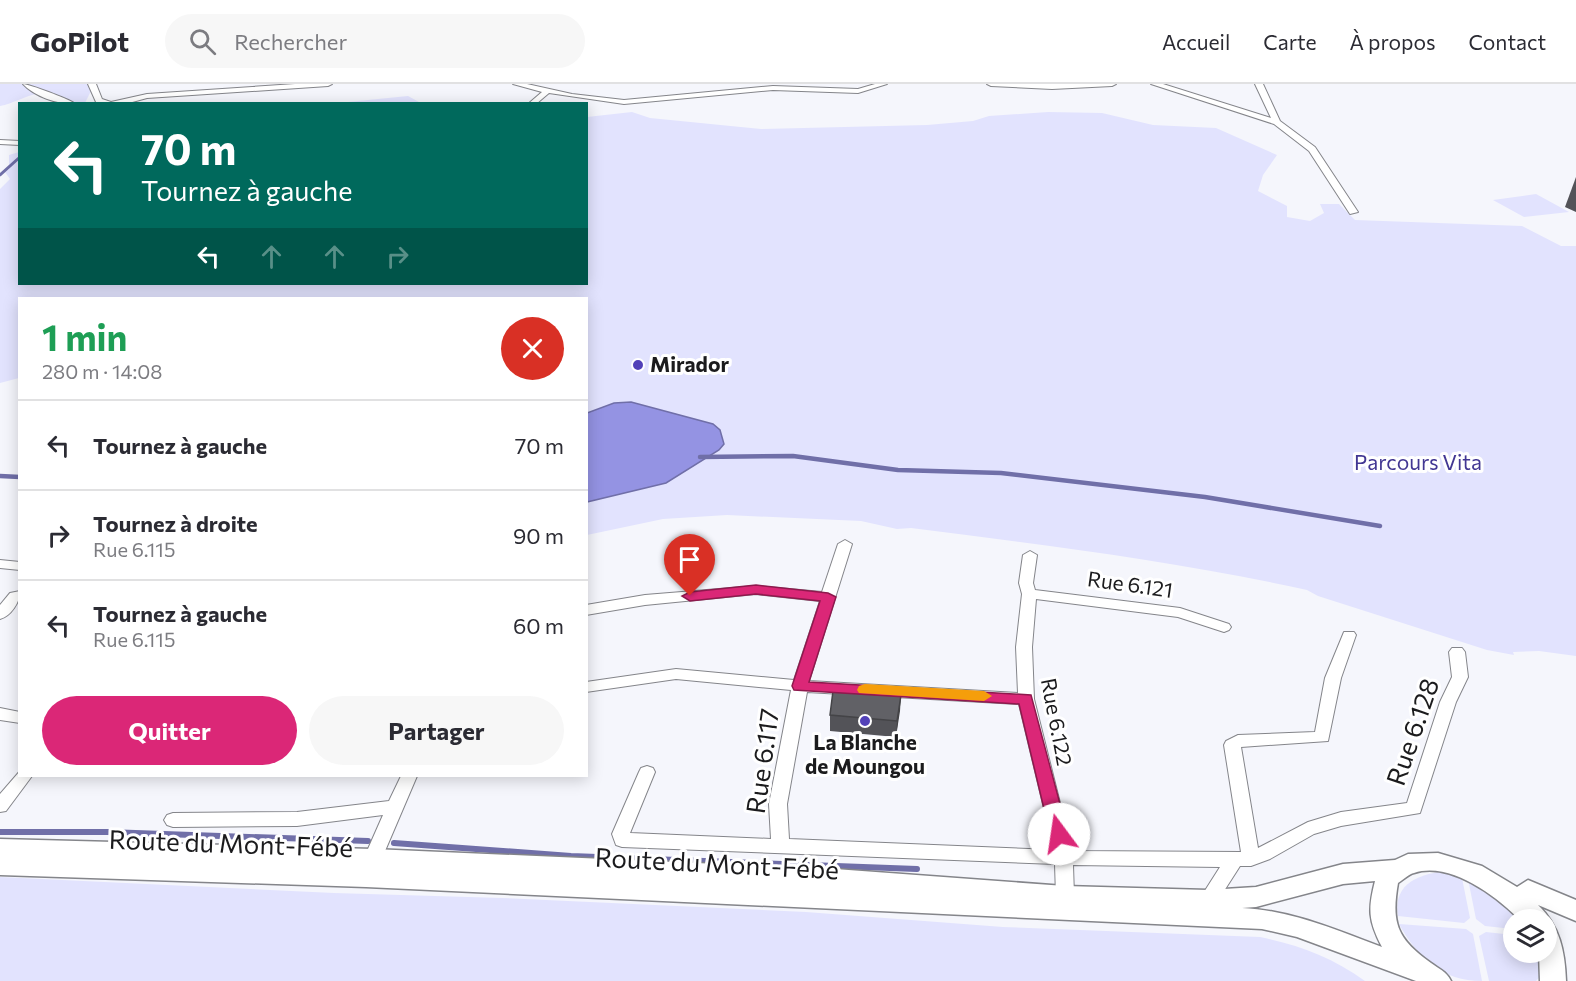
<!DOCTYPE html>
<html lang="fr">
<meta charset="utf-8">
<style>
body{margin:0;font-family:Commissioner,sans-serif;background:#f7f7f7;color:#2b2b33;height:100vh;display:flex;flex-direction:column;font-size:22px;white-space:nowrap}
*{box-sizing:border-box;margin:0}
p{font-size:20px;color:#7c7c81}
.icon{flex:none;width:33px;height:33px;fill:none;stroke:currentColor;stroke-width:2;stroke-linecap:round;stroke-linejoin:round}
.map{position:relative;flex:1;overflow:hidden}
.panel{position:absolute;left:18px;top:213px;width:570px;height:480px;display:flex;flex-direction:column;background:#fff;border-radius:0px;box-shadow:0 3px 15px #0003}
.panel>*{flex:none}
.hud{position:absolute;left:18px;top:18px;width:570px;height:183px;border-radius:0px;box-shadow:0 3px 15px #0003;background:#00695c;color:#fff;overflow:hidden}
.tools{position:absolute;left:1503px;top:825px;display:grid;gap:12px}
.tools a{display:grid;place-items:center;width:54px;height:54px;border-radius:50%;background:#fff;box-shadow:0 3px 15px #0003;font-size:30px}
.pin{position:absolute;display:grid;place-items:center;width:51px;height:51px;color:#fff;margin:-62px -26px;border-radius:50% 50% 50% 0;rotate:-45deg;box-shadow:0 0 6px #0007}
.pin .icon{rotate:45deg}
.me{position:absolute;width:66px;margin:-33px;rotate:346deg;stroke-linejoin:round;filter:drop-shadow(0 0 4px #0008)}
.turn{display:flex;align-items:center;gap:21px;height:126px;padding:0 24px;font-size:27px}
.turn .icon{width:78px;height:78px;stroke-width:2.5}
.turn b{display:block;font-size:42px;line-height:51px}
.lanes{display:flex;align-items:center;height:57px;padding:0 24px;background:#0003;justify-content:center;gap:30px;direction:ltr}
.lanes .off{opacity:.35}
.round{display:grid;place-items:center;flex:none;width:63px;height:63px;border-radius:32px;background:#f7f7f7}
.summary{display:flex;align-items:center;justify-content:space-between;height:102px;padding:0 24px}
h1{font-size:36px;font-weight:700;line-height:45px;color:#1e9e55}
.cta{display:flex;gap:12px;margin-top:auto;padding:12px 24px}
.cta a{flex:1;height:69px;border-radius:36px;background:#db2777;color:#fff;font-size:24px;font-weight:700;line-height:69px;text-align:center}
.cta a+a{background:#f7f7f7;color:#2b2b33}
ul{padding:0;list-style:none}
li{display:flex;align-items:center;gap:18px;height:90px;padding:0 24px;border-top:2px solid #e1e1e2}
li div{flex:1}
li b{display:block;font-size:22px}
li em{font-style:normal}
header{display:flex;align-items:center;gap:36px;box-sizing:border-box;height:84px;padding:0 30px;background:#fff;border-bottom:2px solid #e1e1e2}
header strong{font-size:28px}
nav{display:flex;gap:33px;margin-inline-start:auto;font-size:21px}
.search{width:420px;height:54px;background:#f7f7f7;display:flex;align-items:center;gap:15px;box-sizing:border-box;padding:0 21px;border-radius:33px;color:#7c7c81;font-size:22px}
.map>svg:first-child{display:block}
.green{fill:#e2e3fe}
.water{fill:#9493e3;stroke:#706fa8;stroke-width:1.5}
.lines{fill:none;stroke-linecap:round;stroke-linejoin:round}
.stream-far2{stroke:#706fa8;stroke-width:3}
.stream-far1{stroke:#706fa8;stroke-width:4.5}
.stream{stroke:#706fa8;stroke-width:6}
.street-casing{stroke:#84858a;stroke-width:2}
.secondary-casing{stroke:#84858a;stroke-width:3}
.street{fill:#fff;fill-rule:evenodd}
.secondary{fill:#fff;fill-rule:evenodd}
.wall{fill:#535358}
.shaded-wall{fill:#444447}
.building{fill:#616166;stroke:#444447;stroke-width:1.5}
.route{fill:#db2777;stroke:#8e194d;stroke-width:1.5}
.slow{fill:#f59e0b}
.poi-dot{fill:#5241b8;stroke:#fff;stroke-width:2}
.labels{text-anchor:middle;stroke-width:6;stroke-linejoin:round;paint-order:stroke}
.poi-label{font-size:21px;font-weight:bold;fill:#1b1b1d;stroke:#fff;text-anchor:start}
.park-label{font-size:21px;fill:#423793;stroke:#fff}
.street-label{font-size:21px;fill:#1b1b1d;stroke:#fff}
.near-street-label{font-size:26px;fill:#1b1b1d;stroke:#fff}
</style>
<header>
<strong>GoPilot</strong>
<div class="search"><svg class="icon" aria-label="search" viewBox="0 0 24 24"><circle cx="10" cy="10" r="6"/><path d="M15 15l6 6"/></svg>Rechercher</div>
<nav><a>Accueil</a><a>Carte</a><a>À propos</a><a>Contact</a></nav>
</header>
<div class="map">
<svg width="1576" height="897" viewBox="0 0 1576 897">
<rect width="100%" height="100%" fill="#f5f6fc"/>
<g class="green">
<path d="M 0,0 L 92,0 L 93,3 L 85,19 C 68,19 53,9 37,10 C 27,11 12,20 0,22 Z"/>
<path d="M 408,12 L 419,18 L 442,19 L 338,19 Z"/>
<path d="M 632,28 L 650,34 L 761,45 L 927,41 L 973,37 L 989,32 L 1048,28 L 1102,29 L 1153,41 L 1216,44 L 1277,71 L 1263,91 L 1258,107 L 1287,122 L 1287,133 L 1310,137 L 1324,129 L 1320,120 L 1339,120 L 1355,136 L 1522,142 L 1561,162 L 1576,162 L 1576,572 L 1539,567 L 1513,568 L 1514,571 L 1487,566 L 1318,512 L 1307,506 C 1176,477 1043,461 911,444 L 897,445 L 861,437 L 727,431 L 663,435 L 587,451 L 586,214 L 20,214 L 19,294 L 0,299 L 0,105 L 10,95 L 5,88 L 9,85 L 9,71 L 19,68 L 20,200 L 586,200 L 587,33 Z"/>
<path d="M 1536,110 L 1569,128 L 1524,133 L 1493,116 Z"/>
<path d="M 1449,787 L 1461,789 L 1470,834 L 1464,839 L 1398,832 C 1392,798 1422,789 1449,787 Z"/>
<path d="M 1467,790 L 1538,835 L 1514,836 L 1513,845 L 1485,842 L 1476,835 Z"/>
<path d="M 0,793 L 334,809 L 502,814 L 806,828 L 1003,843 L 1260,853 C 1299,861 1332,873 1365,897 L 0,897 Z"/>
<path d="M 1399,840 L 1466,845 L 1473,850 L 1482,897 C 1442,897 1418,874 1399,840 Z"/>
<path d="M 1486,848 L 1513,851 L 1514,868 L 1546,868 L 1549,883 L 1536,897 L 1489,897 L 1479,852 Z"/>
</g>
<path class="water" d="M 631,318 L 713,340 L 720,346 L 724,360 L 719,366 L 666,399 L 587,418 L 587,329 L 614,319 Z"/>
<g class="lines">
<path class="stream-far2" d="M 0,91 L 20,73"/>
<g class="stream-far1">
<path d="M 700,373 L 793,372 L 898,386 L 1001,389 L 1205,413 L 1380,442"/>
<path d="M 0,392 L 20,393"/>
</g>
<g class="stream">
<path d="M 0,748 L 107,748 L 368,757"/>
<path d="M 394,759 L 571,772 L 917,785"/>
</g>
<g class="street-casing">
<g id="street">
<path d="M 23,0 C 29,0 68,15 74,19 C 58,21 34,12 23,0 Z"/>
<path d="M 88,0 L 96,0 L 102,15 L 111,18 L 147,10 L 295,0 L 332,0 L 328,2 L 147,14 L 125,20 L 96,18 Z"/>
<path d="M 513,0 L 527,0 L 572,10 L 624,16 L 773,2 L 858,5 L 875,0 L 887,0 L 858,9 L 773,6 L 624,20 L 549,9 L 536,20 L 528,20 L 542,8 Z"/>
<path d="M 987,0 L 1116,0 L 1112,2 L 1052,5 L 991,2 Z"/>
<path d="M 1151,0 L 1163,0 L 1271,34 L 1255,0 L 1263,0 L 1280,37 L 1315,63 L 1358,128 L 1350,130 L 1309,67 L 1274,40 Z"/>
<path d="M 0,56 L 20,57 L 20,61 L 0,60 Z"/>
<path d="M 845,456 L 852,460 L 809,597 L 1018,609 L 1016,563 L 1022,510 L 1019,499 L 1023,471 L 1030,467 L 1037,471 L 1033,499 L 1035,506 L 1180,524 L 1229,540 L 1231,543 L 1229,546 L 1224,548 L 1178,533 L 1036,515 L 1032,563 L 1034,615 L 1072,767 L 1241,768 L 1224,661 L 1226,657 L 1238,651 L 1315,648 L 1325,594 L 1344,548 L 1354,548 L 1356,551 L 1341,594 L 1328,657 L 1241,663 L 1258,764 L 1308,738 L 1341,728 L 1407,719 L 1440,618 L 1452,593 L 1449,568 L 1452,564 L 1462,564 L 1465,568 L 1468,593 L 1456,618 L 1420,729 L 1341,742 L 1314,750 L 1270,775 L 1251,782 L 1240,782 L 1215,821 L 1208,823 L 1201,821 L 1199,816 L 1220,783 L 1073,781 L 1074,812 L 1072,817 L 1065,819 L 1058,817 L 1056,812 L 1055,780 L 622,763 L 616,761 L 612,750 L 639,688 L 641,684 L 647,682 L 653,684 L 655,688 L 630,749 L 771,755 L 769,720 L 791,606 L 676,595 L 586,608 L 586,598 L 676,585 L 794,596 L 820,517 L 756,510 L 645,521 L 586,531 L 586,521 L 645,511 L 756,502 L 822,508 L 838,460 ZM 807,608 L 1019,620 L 1054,766 L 789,755 L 787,720 Z"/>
<path d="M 0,476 L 20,478 L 20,486 L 0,484 Z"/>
<path d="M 20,507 C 20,518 11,532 0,535 L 0,521 L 10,509 Z"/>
<path d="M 0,624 L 20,628 L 20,639 L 0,636 Z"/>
<path d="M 20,687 L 20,692 L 32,692 L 6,727 L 0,728 L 0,710 Z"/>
<path d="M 401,692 L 417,692 L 382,774 L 379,779 L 373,781 L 367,779 L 364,774 L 383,731 L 297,742 L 173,743 L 167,741 L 164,736 L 167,731 L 173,729 L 297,728 L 389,717 Z"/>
</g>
</g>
<g class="secondary-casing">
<path id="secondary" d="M 0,755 L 373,765 L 835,785 L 1065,802 L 1208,806 L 1256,803 L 1343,780 L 1395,776 L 1408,770 L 1438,769 L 1482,782 L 1517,803 L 1528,796 L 1576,816 L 1576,837 L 1538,821 C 1560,842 1565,868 1566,897 L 1540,897 L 1539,868 L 1546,868 L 1546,836 L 1520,836 C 1496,812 1450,777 1414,789 C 1409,790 1403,796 1398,799 C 1391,839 1397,855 1431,879 C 1439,885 1446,887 1451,897 L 1416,897 L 1297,853 L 1262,845 L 366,803 L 0,791 ZM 1375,797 C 1368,825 1368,836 1382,863 C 1336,846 1291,826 1242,824 L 1256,823 L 1343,800 Z"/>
</g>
<use href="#street" class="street"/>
<use href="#secondary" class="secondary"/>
</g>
<g class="wall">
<path d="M 1576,93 L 1576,128 L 1565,123 Z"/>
<path d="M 901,611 L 896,653 L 830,647 L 830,631 Z"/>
</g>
<path class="shaded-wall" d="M 901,611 L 900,627 L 896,653 L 897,637 Z"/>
<path class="building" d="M 833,607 L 901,611 L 897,637 L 830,631 Z"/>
<path class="route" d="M 756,501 L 828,509 L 836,513 L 809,598 L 1031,611 L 1068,750 L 1065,755 L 1052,755 L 1050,750 L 1019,620 L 794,606 L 792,602 L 820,517 L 756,510 L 690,517 L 682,512 L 690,508 Z"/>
<path class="slow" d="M 865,600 L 984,607 L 992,612 L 984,617 L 859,609 L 857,606 L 859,602 Z"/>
<g class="poi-dot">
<circle cx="638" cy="281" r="6"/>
<circle cx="865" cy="637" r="6"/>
</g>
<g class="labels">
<g class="poi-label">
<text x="650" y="288">Mirador</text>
<text x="865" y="666" text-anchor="middle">La Blanche<tspan x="865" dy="24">de Moungou</tspan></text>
</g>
<g class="park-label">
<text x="1418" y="386">Parcours Vita</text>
</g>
<g class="street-label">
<text transform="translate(1130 501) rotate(8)" y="7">Rue 6.121</text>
<text transform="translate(1056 638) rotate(79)" y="7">Rue 6.122</text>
</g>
<g class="near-street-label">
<text transform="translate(1413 648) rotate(-71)" y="9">Rue 6.128</text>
<text transform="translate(763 677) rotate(-82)" y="9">Rue 6.117</text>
<text transform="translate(231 760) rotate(2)" y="9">Route du Mont-Fébé</text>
<text transform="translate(717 780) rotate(3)" y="9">Route du Mont-Fébé</text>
</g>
</g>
</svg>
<div class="tools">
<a><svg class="icon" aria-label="layers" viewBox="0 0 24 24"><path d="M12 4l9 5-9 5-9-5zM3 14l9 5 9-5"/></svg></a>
</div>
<div class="pin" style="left:690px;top:512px;background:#d93025"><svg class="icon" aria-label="arrive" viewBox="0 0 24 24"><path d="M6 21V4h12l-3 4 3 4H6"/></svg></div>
<svg class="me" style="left:1059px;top:750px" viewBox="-20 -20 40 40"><circle r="19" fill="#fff"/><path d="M0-13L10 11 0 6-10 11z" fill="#db2777"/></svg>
<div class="hud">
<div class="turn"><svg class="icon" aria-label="left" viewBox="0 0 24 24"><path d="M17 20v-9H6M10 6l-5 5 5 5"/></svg><div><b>70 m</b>Tournez à gauche</div></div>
<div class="lanes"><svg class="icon" aria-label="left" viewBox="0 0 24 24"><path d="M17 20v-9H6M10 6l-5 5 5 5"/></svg><svg class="icon off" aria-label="ahead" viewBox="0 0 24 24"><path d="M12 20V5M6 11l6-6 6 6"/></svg><svg class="icon off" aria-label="ahead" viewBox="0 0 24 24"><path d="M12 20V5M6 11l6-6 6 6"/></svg><svg class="icon off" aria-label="right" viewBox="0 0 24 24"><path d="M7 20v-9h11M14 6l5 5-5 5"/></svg></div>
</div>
<section class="panel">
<div class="summary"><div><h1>1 min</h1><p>280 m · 14:08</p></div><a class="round" style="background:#d93025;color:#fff"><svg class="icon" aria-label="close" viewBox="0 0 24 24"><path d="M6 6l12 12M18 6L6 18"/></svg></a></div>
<ul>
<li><svg class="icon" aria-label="left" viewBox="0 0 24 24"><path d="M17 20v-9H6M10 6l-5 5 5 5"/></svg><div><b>Tournez à gauche</b></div><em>70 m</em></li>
<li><svg class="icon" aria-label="right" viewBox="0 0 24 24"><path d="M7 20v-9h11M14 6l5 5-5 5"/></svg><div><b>Tournez à droite</b><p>Rue 6.115</p></div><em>90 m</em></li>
<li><svg class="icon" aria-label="left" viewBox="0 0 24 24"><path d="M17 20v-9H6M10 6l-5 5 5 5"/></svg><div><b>Tournez à gauche</b><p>Rue 6.115</p></div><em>60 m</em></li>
</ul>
<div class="cta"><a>Quitter</a><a>Partager</a></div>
</section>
</div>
